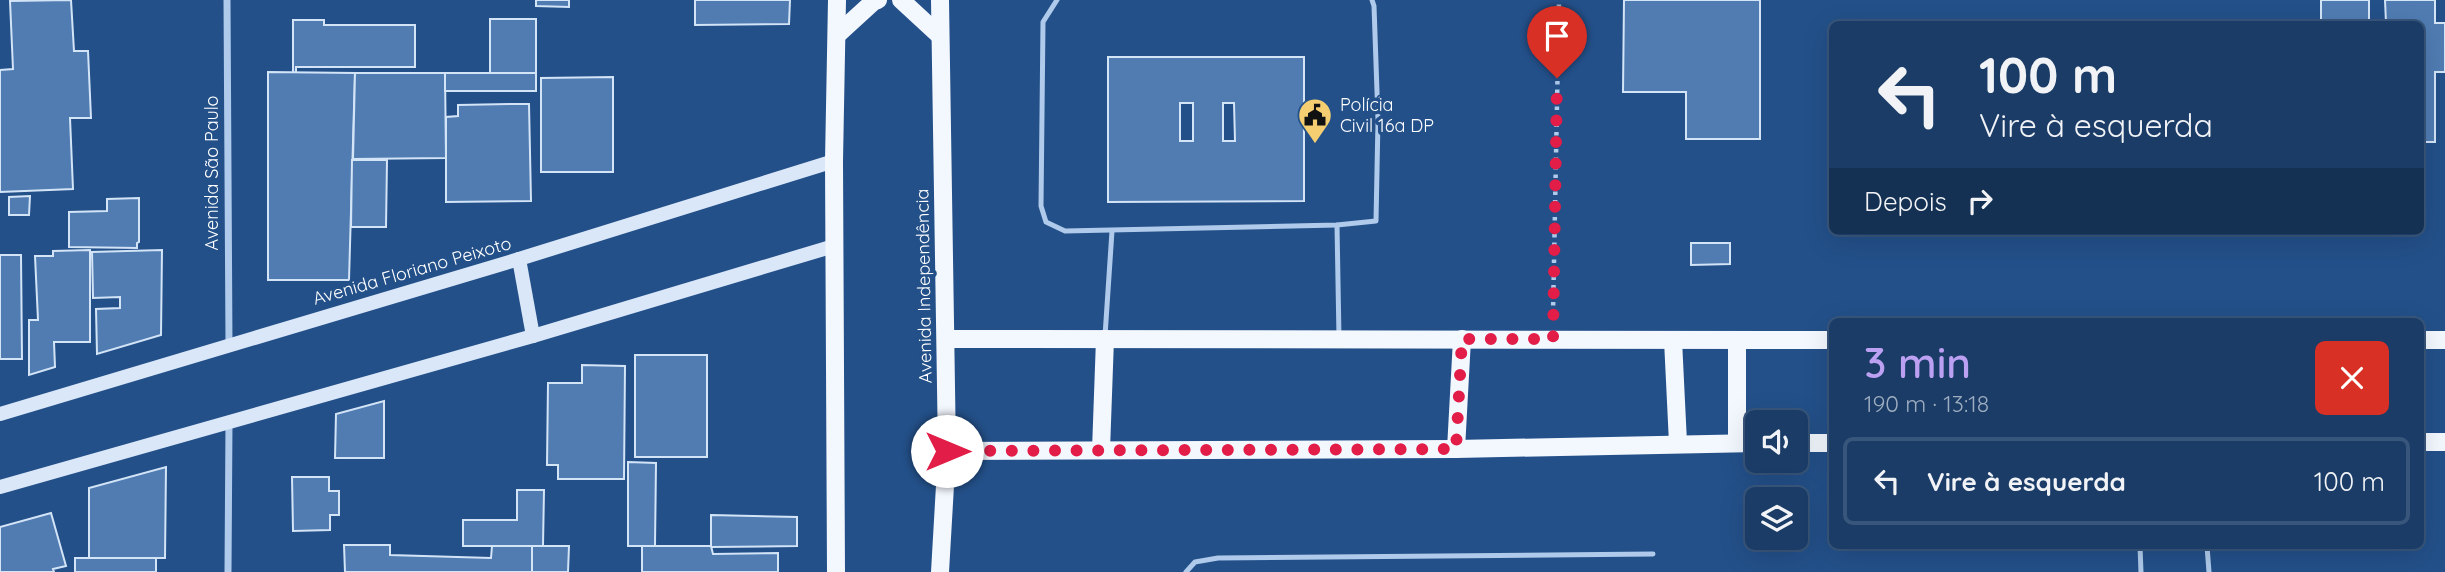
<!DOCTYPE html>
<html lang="pt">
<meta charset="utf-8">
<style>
body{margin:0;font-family:Quicksand,sans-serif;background:#274770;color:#f1f3f6;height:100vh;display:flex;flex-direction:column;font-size:26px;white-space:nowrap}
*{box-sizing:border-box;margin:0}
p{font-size:23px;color:#9fadc0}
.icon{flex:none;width:38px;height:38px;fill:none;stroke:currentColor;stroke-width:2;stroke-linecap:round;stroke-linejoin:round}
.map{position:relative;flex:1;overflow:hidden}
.side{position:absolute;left:1829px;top:318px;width:595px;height:231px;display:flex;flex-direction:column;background:#1a3c67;border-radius:10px;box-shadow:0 7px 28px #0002,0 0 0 2px #38567b}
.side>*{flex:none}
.guide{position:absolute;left:1829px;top:21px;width:595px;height:214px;border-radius:10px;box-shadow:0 7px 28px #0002,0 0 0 2px #38567b;background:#1a3c67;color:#f1f3f6;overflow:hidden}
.fabs{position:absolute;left:1745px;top:410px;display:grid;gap:14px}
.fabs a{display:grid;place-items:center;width:63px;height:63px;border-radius:10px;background:#1a3c67;box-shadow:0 7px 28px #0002,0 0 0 2px #38567b;font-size:35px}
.pin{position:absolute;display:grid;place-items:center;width:60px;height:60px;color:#fff;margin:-72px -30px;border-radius:50% 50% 50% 0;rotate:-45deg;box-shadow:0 0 7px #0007}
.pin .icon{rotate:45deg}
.me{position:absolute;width:77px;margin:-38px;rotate:90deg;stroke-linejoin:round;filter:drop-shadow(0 0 5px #0008)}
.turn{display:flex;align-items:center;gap:24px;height:147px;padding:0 35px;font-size:32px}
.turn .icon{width:91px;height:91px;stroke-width:2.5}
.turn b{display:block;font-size:49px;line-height:60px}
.then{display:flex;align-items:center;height:66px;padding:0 35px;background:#0003;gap:14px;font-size:26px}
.round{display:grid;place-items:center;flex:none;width:74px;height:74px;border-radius:10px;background:#274770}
.headline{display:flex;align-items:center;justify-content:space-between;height:119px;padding:0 35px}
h1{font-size:42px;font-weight:600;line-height:52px;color:#bca0f2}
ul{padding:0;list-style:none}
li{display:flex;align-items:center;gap:21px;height:88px;margin:0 14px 10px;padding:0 21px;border:4px solid #38567b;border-radius:10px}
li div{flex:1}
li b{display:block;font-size:26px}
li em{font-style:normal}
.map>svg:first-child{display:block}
.building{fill:#507cb2;stroke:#d3e4f7;stroke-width:2;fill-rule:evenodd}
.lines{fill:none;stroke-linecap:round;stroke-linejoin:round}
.path{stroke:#afcaea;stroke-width:4.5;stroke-dasharray:3.5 5;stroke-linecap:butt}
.lane{stroke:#afcaea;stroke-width:5}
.street{stroke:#afcaea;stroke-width:7}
.secondary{stroke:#dae7f8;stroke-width:14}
.primary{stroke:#f3f7fe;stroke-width:18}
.route{stroke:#e11d48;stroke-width:12;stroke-dasharray:0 21.6}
.labels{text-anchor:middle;stroke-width:7;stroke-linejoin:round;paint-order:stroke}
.poi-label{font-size:18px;fill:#fff;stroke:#235089;text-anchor:start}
.street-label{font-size:18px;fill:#fff;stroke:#235089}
</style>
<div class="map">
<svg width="2445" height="572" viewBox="0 0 2445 572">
<rect width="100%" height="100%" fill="#235089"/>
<g class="building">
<path d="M 71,0 L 74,51 L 88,51 L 91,118 L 70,118 L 73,189 L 0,192 L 0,70 L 13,69 L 10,1 Z"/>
<path d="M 536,0 L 569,0 L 569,7 L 536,6 Z"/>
<path d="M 695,0 L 790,0 L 789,24 L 695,25 Z"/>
<path d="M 1624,0 L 1760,0 L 1760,139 L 1686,139 L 1686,92 L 1623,92 Z"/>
<path d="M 2321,0 L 2369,0 L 2369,23 L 2386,23 L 2385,0 L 2435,0 L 2435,23 L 2445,23 L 2445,72 L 2435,72 L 2435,142 L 2420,142 L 2420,24 L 2321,24 Z"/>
<rect x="490" y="19" width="46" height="54"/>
<path d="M 293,20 L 324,20 L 324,25 L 415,25 L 415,67 L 296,67 L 296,73 L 293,73 Z"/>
<path d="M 1108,57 L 1304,57 L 1304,201 L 1108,202 ZM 1180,103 L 1193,103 L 1193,141 L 1180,141 ZM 1223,103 L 1234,103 L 1235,141 L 1223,141 Z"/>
<path d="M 268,72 L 355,73 L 349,280 L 268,280 Z"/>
<path d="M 355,73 L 445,73 L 446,158 L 353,159 Z"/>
<rect x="445" y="73" width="91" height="18"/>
<path d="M 613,77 L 613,172 L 541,172 L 541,78 Z"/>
<path d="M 509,104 L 529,104 L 531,201 L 446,202 L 446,117 L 458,116 L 458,105 Z"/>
<path d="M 352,160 L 387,160 L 386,227 L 351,227 Z"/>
<path d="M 30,196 L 29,215 L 9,215 L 9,197 Z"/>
<path d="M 139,198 L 139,242 L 137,243 L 137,248 L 69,247 L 69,212 L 107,211 L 107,199 Z"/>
<path d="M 1691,243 L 1730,243 L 1730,264 L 1691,265 Z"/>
<path d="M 90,250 L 90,342 L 54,342 L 55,367 L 29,375 L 29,320 L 38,320 L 35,256 L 53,256 L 53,251 Z"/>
<path d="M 162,250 L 161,335 L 97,354 L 96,309 L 120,308 L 120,297 L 93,298 L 92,252 Z"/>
<path d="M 0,255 L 21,255 L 22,359 L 0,359 Z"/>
<rect x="635" y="355" width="72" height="102"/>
<path d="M 582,365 L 625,366 L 624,479 L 558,479 L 558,465 L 547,465 L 548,383 L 582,383 Z"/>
<path d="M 384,401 L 384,458 L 335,458 L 336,414 Z"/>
<path d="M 628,462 L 656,463 L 655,546 L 628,546 Z"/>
<path d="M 166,467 L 165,558 L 89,558 L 89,488 Z"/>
<path d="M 292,477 L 329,477 L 329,491 L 339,491 L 339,515 L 330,515 L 330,530 L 293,531 Z"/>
<path d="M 517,490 L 544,490 L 543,546 L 463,546 L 463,520 L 517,520 Z"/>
<path d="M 51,513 L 66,566 L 53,569 L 54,572 L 0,572 L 0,527 Z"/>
<path d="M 711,515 L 797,517 L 797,546 L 711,547 Z"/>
<path d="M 344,545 L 390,545 L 390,555 L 491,558 L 492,546 L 532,546 L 532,572 L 345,572 Z"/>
<path d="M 532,546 L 569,546 L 568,572 L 532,572 Z"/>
<path d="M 642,546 L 711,546 L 713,554 L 778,553 L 778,572 L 642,572 Z"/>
<rect x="75" y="558" width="81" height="14"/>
</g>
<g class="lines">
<path class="path" d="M 1553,314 L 1559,0"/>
<g class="lane">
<path d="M 1057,0 L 1043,22 L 1041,206 L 1046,222 L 1065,231 L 1337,225 L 1376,221 L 1378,120 L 1374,6 L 1372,0"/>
<path d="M 1337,225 L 1339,338"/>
<path d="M 1105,336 L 1112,231"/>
<path d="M 2140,546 L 2141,572"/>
<path d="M 2207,546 L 2209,572"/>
<path d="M 1186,572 L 1195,562 L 1218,558 L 1653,554"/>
</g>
<g class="street">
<path d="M 227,0 L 229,345"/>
<path d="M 228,572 L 229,423"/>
</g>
<g class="secondary">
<path d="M 519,259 L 533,336"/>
<path d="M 0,414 L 519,259 L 834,161"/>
<path d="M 0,487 L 533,336 L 834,246"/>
</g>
<g class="primary">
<path d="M 901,0 L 940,36"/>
<path d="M 838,34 L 873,2 L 878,0"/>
<path d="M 946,339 L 1832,340"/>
<path d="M 1673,340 L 1678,443"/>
<path d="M 1737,340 L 1737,443"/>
<path d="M 2420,340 L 2445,340"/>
<path d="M 2420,442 L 2445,442"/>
<path d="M 1796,443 L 1832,443"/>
<path d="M 1456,449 L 1462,339"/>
<path d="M 1101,450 L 1105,339"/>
<path d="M 947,451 L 1456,449 L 1757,443"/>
<path d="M 836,572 L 834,161 L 837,0"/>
<path d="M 940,572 L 947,451 L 940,0"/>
</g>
</g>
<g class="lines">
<path class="route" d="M 947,451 L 1456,449 L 1462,339 L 1553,339 L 1557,78"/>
</g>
<defs>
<g id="civic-pin" transform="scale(1.75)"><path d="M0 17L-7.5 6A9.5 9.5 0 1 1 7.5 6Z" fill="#f5ce72" stroke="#235089"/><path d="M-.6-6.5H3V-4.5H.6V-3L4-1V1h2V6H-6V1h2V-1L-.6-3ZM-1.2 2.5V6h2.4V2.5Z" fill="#111"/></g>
</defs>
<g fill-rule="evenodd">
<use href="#civic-pin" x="1315" y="115"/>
</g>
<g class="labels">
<g class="poi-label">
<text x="1340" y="111">Polícia<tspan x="1340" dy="21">Civil 16a DP</tspan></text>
</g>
<g class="street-label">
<text transform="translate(212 173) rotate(-90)" y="6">Avenida São Paulo</text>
<text transform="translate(412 271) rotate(-16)" y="6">Avenida Floriano Peixoto</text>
<text transform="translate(924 286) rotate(-91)" y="6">Avenida Independência</text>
</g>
</g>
</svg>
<div class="fabs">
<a><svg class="icon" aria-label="sound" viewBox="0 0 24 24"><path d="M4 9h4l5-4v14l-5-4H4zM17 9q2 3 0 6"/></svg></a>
<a><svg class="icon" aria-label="layers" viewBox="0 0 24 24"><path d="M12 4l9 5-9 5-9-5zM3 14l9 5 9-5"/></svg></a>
</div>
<div class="pin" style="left:1557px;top:78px;background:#d93025"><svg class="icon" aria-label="arrive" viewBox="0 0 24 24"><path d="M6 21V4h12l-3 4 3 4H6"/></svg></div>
<svg class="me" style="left:947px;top:451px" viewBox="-20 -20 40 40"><circle r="19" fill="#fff"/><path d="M0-13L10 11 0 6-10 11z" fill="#e11d48"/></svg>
<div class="guide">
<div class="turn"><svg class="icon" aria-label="left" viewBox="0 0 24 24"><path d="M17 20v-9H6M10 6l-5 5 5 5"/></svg><div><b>100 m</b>Vire à esquerda</div></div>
<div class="then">Depois<svg class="icon" aria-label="right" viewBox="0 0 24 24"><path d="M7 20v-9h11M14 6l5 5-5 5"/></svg></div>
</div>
<section class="side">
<div class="headline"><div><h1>3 min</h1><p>190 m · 13:18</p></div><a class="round" style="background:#d93025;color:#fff"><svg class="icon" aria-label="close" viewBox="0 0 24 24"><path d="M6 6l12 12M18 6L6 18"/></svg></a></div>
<ul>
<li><svg class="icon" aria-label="left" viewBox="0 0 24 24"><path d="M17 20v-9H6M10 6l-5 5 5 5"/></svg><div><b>Vire à esquerda</b></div><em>100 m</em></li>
</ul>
</section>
</div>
